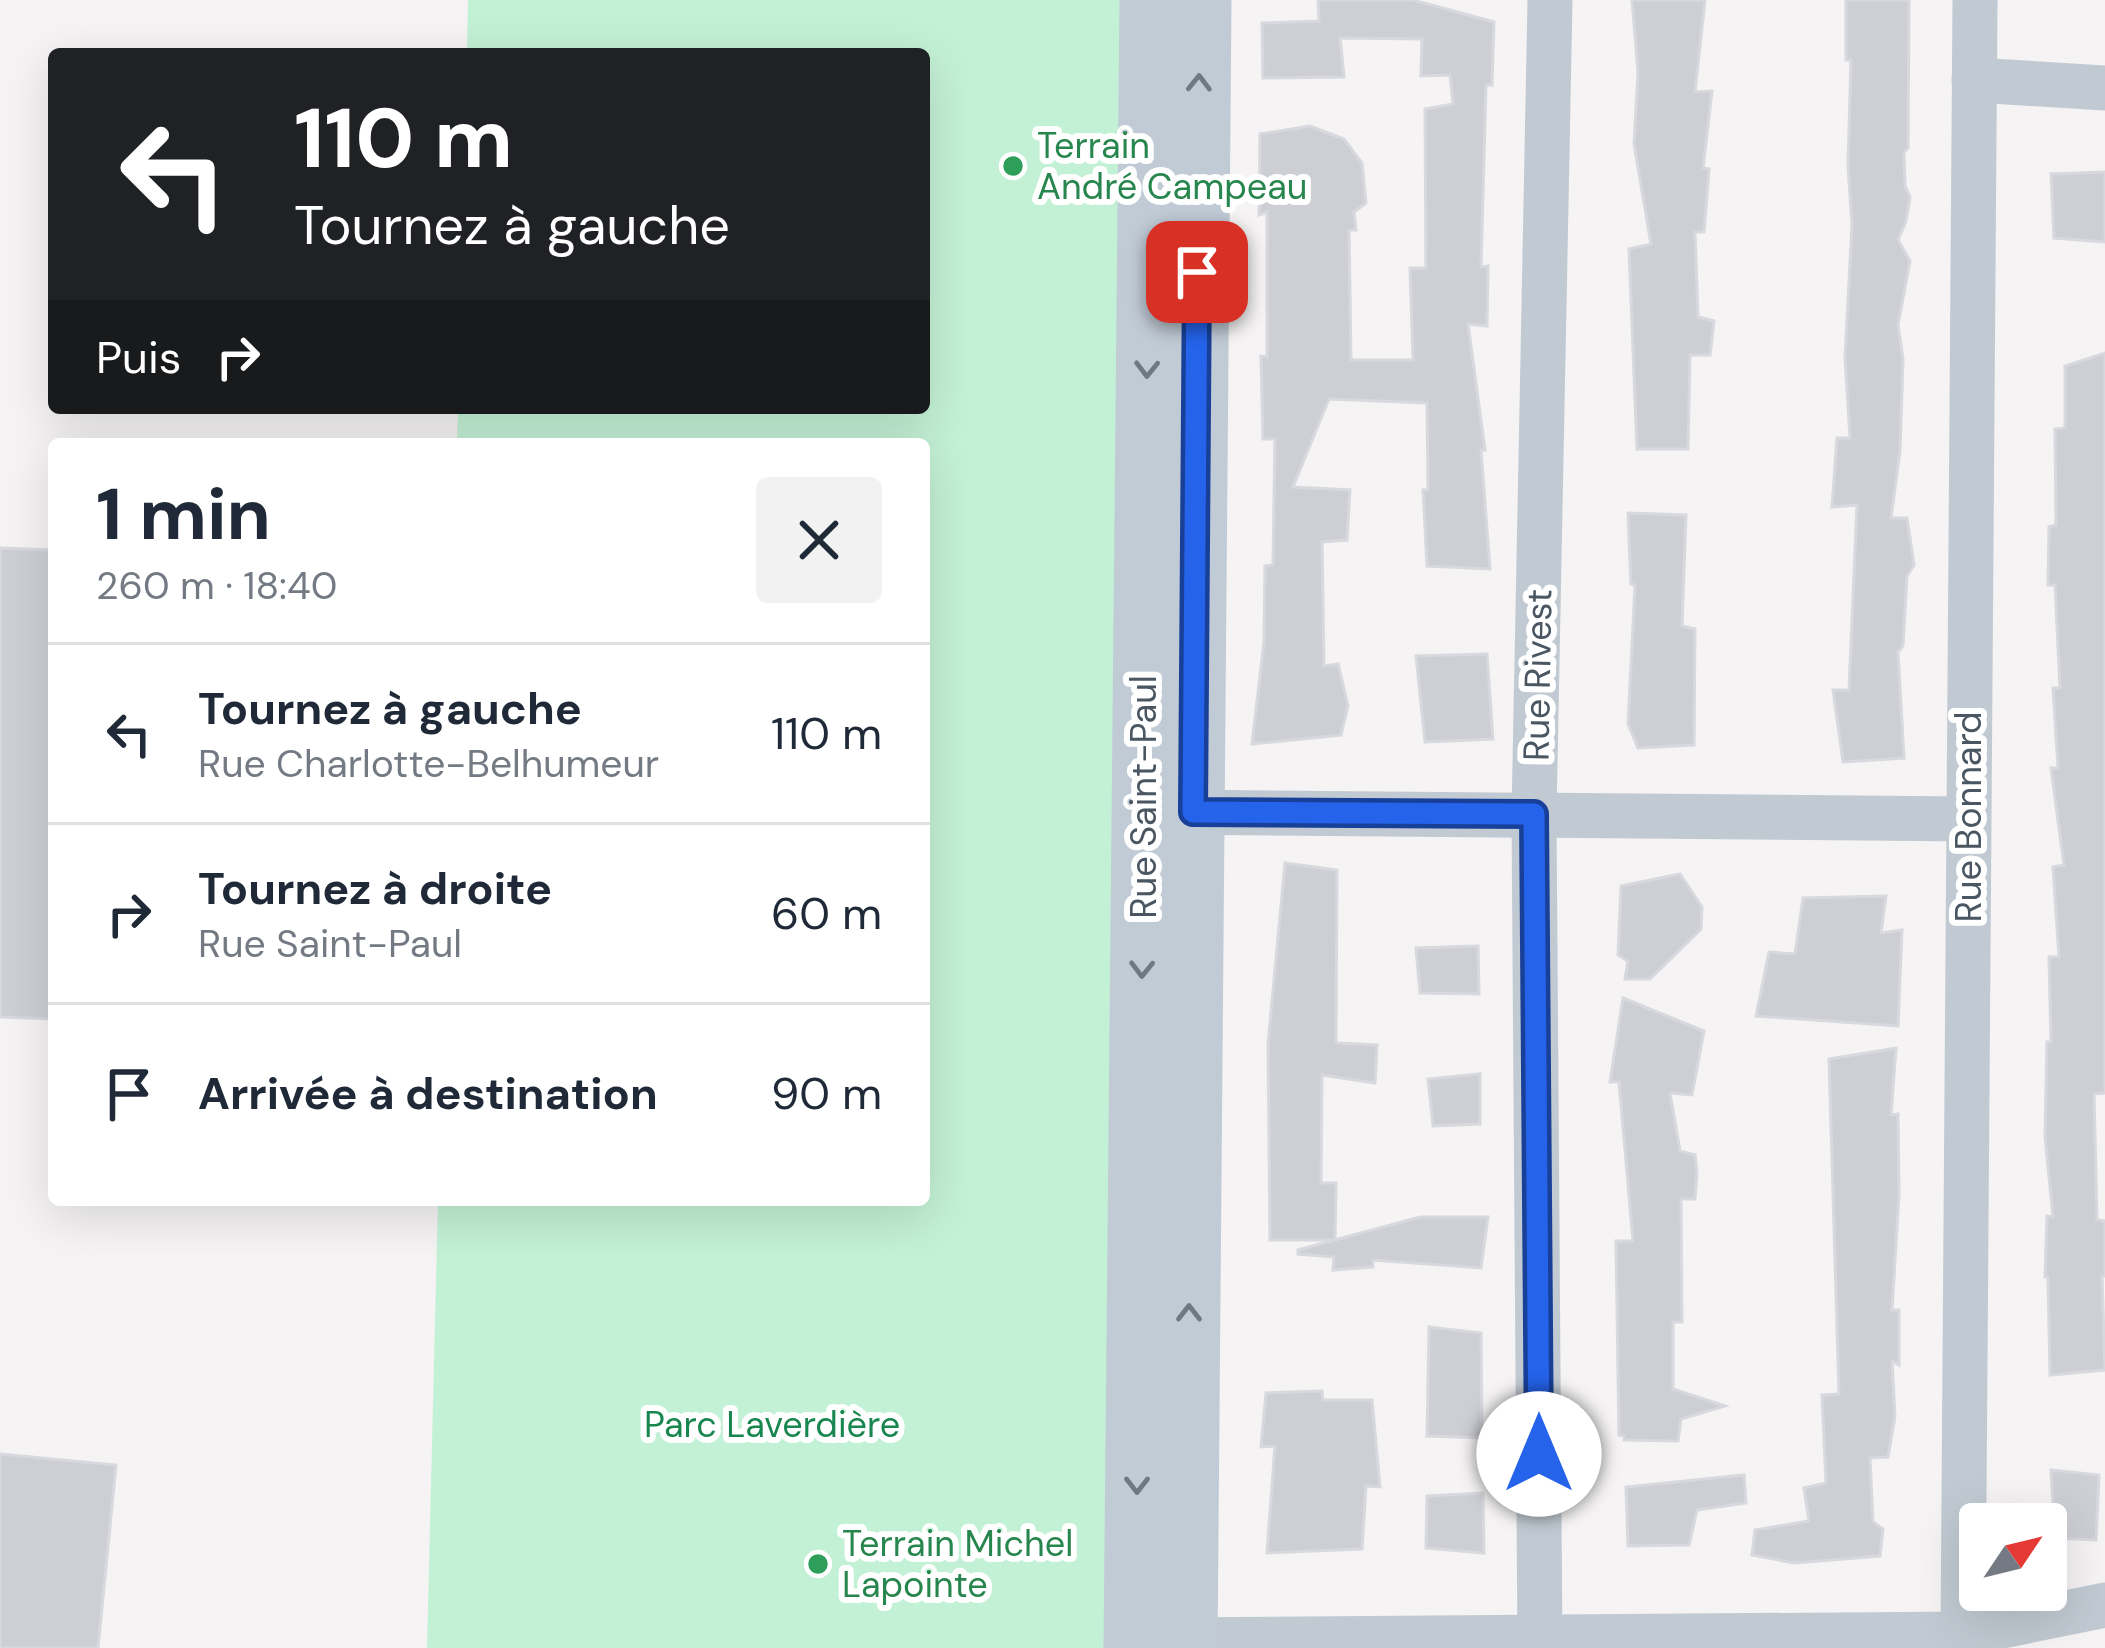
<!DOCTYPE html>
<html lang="fr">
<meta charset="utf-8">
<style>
body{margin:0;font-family:"DM Sans",sans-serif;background:#f2f2f3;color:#1f2937;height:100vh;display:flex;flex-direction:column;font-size:45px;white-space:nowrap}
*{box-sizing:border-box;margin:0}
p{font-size:39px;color:#747a83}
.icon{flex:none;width:66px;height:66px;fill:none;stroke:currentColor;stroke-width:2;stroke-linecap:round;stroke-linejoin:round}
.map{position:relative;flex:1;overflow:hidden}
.side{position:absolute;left:48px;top:438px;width:882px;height:768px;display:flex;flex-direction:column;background:#fff;border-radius:12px;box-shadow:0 12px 48px #0002}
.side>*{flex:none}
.banner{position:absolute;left:48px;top:48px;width:882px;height:366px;border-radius:12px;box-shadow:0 12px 48px #0002;background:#202124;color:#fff;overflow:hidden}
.needle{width:78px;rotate:55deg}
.buttons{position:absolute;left:1959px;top:1503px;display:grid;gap:24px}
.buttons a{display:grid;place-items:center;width:108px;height:108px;border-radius:12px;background:#fff;box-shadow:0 12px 48px #0002;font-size:60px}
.pin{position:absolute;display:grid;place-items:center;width:102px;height:102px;color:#fff;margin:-51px;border-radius:24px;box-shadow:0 6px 18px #0006}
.me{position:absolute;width:132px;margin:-66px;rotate:0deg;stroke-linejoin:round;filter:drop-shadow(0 0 9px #0008)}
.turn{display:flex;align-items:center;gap:42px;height:252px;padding:0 48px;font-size:54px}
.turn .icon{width:156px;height:156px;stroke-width:2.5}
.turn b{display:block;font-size:84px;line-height:102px}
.then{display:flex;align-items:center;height:114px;padding:0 48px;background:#0003;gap:24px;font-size:45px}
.round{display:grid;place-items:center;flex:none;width:126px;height:126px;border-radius:12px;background:#f2f2f3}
.headline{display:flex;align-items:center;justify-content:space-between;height:204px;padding:0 48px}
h1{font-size:72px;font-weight:700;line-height:90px}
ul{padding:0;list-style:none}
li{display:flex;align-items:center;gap:36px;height:180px;padding:0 48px;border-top:3px solid #e0e1e3}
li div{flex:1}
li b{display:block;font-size:45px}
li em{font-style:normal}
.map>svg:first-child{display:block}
.green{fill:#c3f1d5}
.building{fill:#cdcfd5;stroke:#d7d9de;stroke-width:3}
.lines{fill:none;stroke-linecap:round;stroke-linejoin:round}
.street{stroke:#c1cad2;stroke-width:45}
.secondary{stroke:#c1cbd6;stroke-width:63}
.oneway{stroke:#6e7984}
.route-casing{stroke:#184099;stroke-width:30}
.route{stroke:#2563eb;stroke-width:21}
.leisure-dot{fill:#2e9e5b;stroke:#fff;stroke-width:4.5}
.labels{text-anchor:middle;stroke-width:12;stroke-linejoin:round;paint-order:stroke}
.leisure-label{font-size:36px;fill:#27864d;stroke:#fff;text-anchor:start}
.street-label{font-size:36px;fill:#4a5661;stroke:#fff}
.park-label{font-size:36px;fill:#17864f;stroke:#fff}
</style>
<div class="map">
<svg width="2105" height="1648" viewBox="0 0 2105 1648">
<rect width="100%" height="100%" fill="#f5f3f3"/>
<path class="green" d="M 468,0 L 1139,0 L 1122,1648 L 427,1648 L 438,1200 L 924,1200 L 924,444 L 457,444 L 458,408 L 924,408 L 924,54 L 467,54 Z"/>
<g class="building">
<path d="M 1318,0 L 1413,0 L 1494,22 L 1492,85 L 1486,85 L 1481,267 L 1488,266 L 1487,326 L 1468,324 L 1485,450 L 1481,450 L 1490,569 L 1427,566 L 1423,490 L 1428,490 L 1427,403 L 1329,399 L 1293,487 L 1350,490 L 1347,540 L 1322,542 L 1324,666 L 1338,664 L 1348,706 L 1341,735 L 1252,744 L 1264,642 L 1265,566 L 1273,565 L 1275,439 L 1263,439 L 1261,356 L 1267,357 L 1267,212 L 1259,215 L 1260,134 L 1310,126 L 1344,139 L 1362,163 L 1366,203 L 1354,212 L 1356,230 L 1349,230 L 1351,360 L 1413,360 L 1410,268 L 1426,268 L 1425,109 L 1453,104 L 1450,75 L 1421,76 L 1422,39 L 1340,38 L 1344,77 L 1263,78 L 1262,23 L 1319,21 Z"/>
<path d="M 1632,0 L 1705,0 L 1695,92 L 1712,91 L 1703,168 L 1709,169 L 1704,232 L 1695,232 L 1698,317 L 1714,321 L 1710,355 L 1690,355 L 1688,449 L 1637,449 L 1629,249 L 1651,244 L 1634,144 L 1638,73 Z"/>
<path d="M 1846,0 L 1909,0 L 1908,148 L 1904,152 L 1905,186 L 1910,197 L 1906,221 L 1898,240 L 1910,261 L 1898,325 L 1903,359 L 1900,451 L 1891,518 L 1907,518 L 1914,565 L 1907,576 L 1903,646 L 1898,652 L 1904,758 L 1843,762 L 1833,690 L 1849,690 L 1857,505 L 1832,507 L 1837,438 L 1850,438 L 1845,358 L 1852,225 L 1848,166 L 1851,60 L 1846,60 Z"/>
<path d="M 2105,172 L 2105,242 L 2054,238 L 2051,174 Z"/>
<path d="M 2105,353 L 2105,1093 L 2094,1094 L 2097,1220 L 2105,1221 L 2105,1276 L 2102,1276 L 2105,1370 L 2050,1375 L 2048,1277 L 2045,1277 L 2047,1216 L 2053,1217 L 2045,1137 L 2047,1042 L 2051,1042 L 2049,957 L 2059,957 L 2053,867 L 2064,865 L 2051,768 L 2058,768 L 2053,688 L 2060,688 L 2055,585 L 2048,585 L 2049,527 L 2056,525 L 2055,429 L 2065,428 L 2065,366 Z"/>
<path d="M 1628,513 L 1686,515 L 1682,626 L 1695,629 L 1694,745 L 1638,748 L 1628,724 L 1635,585 L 1631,584 Z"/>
<path d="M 0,548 L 54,550 L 54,1019 L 0,1017 Z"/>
<path d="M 1487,654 L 1493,739 L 1425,742 L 1416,656 Z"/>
<path d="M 1285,863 L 1337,870 L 1336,1043 L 1377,1045 L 1375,1083 L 1322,1075 L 1321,1183 L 1336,1183 L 1335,1240 L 1270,1240 L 1268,1044 Z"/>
<path d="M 1680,874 L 1702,907 L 1701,929 L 1650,979 L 1625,979 L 1628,961 L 1618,955 L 1621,886 Z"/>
<path d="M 1886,896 L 1881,933 L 1902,930 L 1898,1026 L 1756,1016 L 1769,952 L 1795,954 L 1803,898 Z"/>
<path d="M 1478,946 L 1479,994 L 1420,993 L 1416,948 Z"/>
<path d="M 1623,998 L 1704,1031 L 1692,1095 L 1670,1093 L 1680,1151 L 1695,1155 L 1697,1173 L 1695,1199 L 1681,1199 L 1682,1322 L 1673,1322 L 1673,1389 L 1725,1406 L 1681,1419 L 1678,1441 L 1624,1440 L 1624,1436 L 1619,1435 L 1616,1241 L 1633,1241 L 1619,1082 L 1610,1082 Z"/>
<path d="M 1896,1048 L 1891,1115 L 1898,1114 L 1899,1195 L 1892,1310 L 1899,1310 L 1899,1365 L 1892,1361 L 1895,1416 L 1888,1457 L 1870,1458 L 1873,1522 L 1883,1529 L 1880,1556 L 1794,1563 L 1752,1555 L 1755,1530 L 1809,1521 L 1804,1488 L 1826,1483 L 1822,1395 L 1839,1394 L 1829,1059 Z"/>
<path d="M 1480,1074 L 1480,1124 L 1433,1126 L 1428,1079 Z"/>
<path d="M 1420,1217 L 1488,1217 L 1481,1268 L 1373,1260 L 1373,1267 L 1333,1270 L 1334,1257 L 1298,1254 L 1298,1250 Z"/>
<path d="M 1429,1327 L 1481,1333 L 1482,1438 L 1427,1436 Z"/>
<path d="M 1322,1391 L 1323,1400 L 1372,1400 L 1380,1487 L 1366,1486 L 1362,1549 L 1267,1553 L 1275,1446 L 1261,1447 L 1266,1393 Z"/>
<path d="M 0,1454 L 116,1465 L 98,1648 L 0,1648 Z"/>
<path d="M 2051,1470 L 2099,1475 L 2096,1540 L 2055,1538 Z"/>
<path d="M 1744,1475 L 1746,1503 L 1697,1510 L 1689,1545 L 1628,1546 L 1626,1487 Z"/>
<path d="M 1483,1493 L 1484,1553 L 1426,1548 L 1427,1496 Z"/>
</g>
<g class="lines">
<g class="street">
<path d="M 1974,80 L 2105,88"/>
<path d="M 1167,812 L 1968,819"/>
<path d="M 1963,1634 L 1975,0"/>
<path d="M 1157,1640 L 1963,1634 L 2105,1605"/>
<path d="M 1540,1648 L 1534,815 L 1550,0"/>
</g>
<g class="secondary">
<path d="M 1135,1648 L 1151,0"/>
<path d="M 1186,1648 L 1200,0"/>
</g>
</g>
<defs><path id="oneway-chevron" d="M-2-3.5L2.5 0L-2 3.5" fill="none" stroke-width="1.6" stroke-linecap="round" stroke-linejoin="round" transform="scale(3)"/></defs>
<g class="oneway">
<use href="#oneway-chevron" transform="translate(1199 83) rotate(-89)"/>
<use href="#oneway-chevron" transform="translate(1147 369) rotate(91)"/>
<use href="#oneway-chevron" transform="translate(1142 969) rotate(91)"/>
<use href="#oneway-chevron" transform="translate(1189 1313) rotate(-90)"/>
<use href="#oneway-chevron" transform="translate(1137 1485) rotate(90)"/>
</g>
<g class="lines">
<g class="route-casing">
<path id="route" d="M 1197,272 L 1193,812 L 1534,814 L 1539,1454"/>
</g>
<use href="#route" class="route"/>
</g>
<g class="leisure-dot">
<circle cx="1013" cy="166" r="12"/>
<circle cx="818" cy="1564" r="12"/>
</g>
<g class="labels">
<g class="leisure-label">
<text x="1037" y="158">Terrain<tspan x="1037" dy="41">André Campeau</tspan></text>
<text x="842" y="1556">Terrain Michel<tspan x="842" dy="41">Lapointe</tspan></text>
</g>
<g class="street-label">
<text transform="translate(1537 675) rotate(-89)" y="13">Rue Rivest</text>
<text transform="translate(1143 797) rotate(-90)" y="13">Rue Saint-Paul</text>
<text transform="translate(1968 817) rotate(-90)" y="13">Rue Bonnard</text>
</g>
<g class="park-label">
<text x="772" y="1437">Parc Laverdière</text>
</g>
</g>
</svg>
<div class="buttons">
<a><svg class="needle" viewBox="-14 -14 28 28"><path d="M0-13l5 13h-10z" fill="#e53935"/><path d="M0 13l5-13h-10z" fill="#747a83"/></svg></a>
</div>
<div class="pin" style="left:1197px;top:272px;background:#d93025"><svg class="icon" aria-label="arrive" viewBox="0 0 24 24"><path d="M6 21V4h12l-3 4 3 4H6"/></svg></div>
<svg class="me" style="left:1539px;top:1454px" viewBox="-20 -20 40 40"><circle r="19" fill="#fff"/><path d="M0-13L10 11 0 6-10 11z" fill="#2563eb"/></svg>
<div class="banner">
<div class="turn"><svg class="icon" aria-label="left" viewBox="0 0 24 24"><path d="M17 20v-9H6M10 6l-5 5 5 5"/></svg><div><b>110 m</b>Tournez à gauche</div></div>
<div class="then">Puis<svg class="icon" aria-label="right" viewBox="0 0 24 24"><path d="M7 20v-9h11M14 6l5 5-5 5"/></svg></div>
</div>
<section class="side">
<div class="headline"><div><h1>1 min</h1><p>260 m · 18:40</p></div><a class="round"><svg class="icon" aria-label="close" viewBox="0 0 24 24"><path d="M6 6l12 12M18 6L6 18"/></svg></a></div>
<ul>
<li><svg class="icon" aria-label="left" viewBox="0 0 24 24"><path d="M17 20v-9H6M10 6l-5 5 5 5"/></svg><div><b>Tournez à gauche</b><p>Rue Charlotte-Belhumeur</p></div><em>110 m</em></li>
<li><svg class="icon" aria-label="right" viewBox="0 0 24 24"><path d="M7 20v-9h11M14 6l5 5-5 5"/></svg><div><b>Tournez à droite</b><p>Rue Saint-Paul</p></div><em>60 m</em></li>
<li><svg class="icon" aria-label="arrive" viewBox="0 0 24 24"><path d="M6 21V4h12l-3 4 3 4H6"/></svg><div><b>Arrivée à destination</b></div><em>90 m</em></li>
</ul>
</section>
</div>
